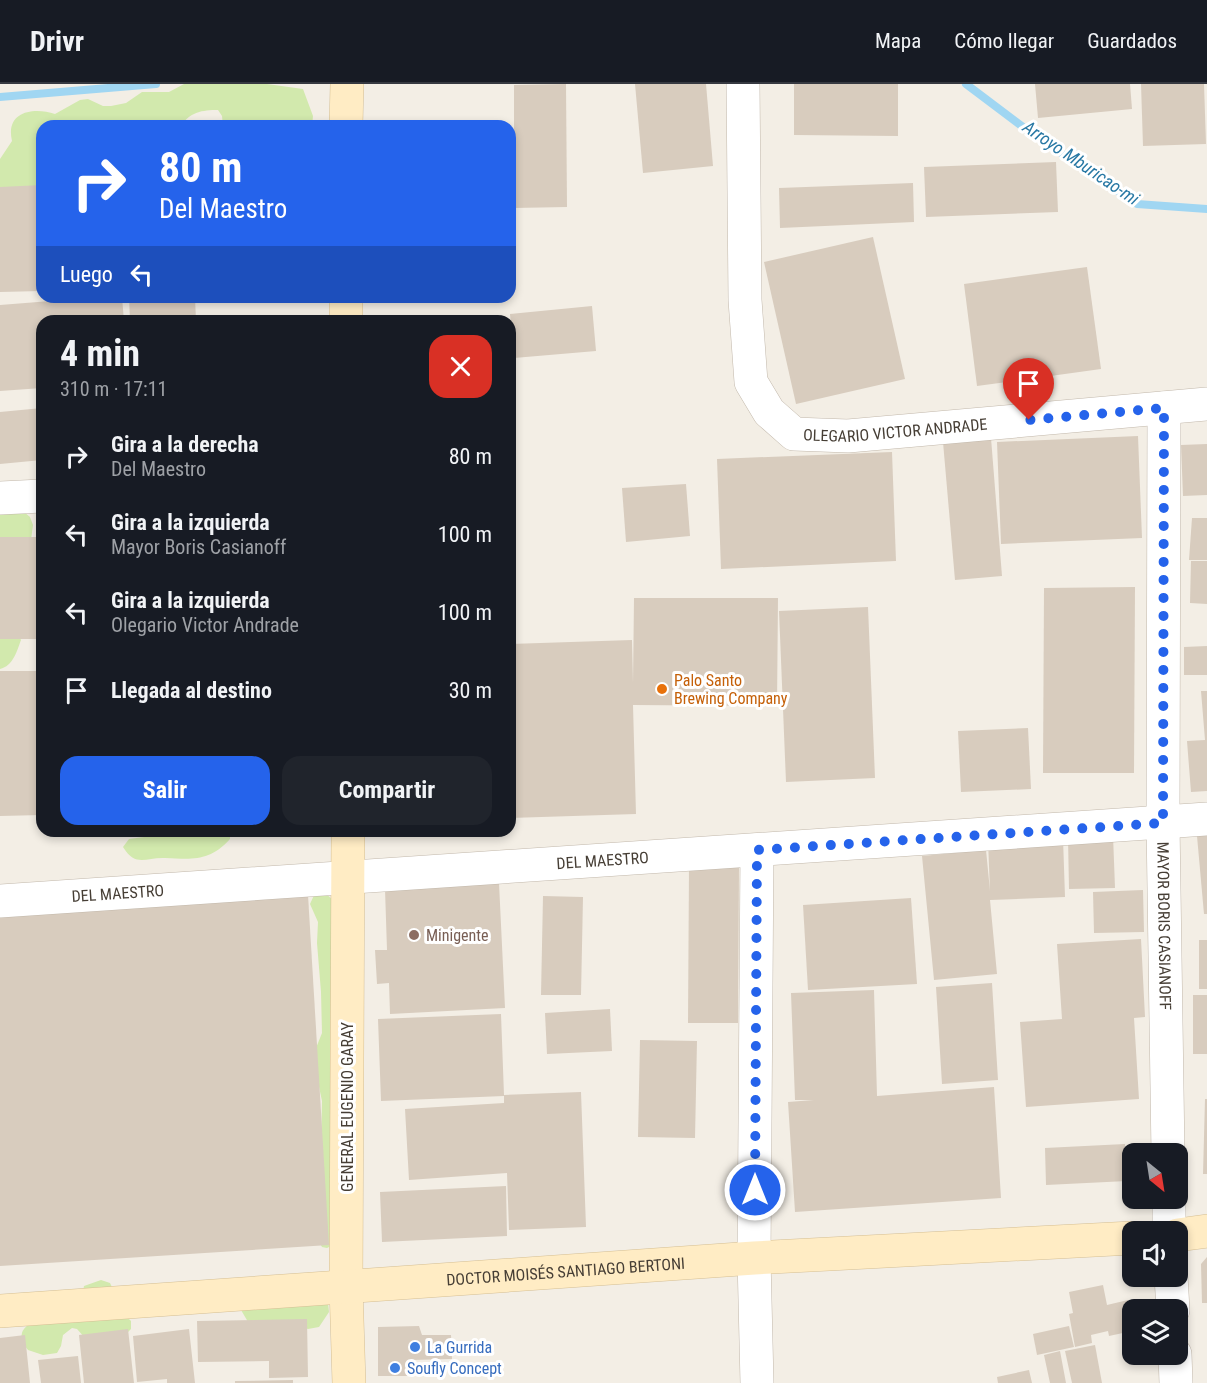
<!DOCTYPE html>
<html lang="es">
<meta charset="utf-8">
<style>
body{margin:0;font-family:"Roboto Condensed",sans-serif;background:#20242c;color:#f1f3f6;height:100vh;display:flex;flex-direction:column;font-size:22px;white-space:nowrap}
*{box-sizing:border-box;margin:0}
p{font-size:20px;color:#9ea1a6}
.icon{flex:none;width:33px;height:33px;fill:none;stroke:currentColor;stroke-width:2;stroke-linecap:round;stroke-linejoin:round}
.map{position:relative;flex:1;overflow:hidden}
.panel{position:absolute;left:36px;top:231px;width:480px;height:522px;display:flex;flex-direction:column;background:#171b24;border-radius:18px;box-shadow:0 3px 9px #0003}
.panel>*{flex:none}
.top-card{position:absolute;left:36px;top:36px;width:480px;height:183px;border-radius:18px;box-shadow:0 3px 9px #0003;background:#2563eb;color:#fff;overflow:hidden}
.needle{width:39px;rotate:150deg}
.tools{position:absolute;left:1122px;top:1059px;display:grid;gap:12px}
.tools a{display:grid;place-items:center;width:66px;height:66px;border-radius:12px;background:#171b24;box-shadow:0 3px 9px #0003;font-size:30px}
.pin{position:absolute;display:grid;place-items:center;width:51px;height:51px;color:#fff;margin:-62px -26px;border-radius:50% 50% 50% 0;rotate:-45deg;box-shadow:0 0 6px #0007}
.pin .icon{rotate:45deg}
.me{position:absolute;width:66px;margin:-33px;rotate:0deg;stroke-linejoin:round;filter:drop-shadow(0 0 4px #0008)}
.turn{display:flex;align-items:center;gap:21px;height:126px;padding:0 24px;font-size:27px}
.turn .icon{width:78px;height:78px;stroke-width:2.5}
.turn b{display:block;font-size:42px;line-height:51px}
.then{display:flex;align-items:center;height:57px;padding:0 24px;background:#0003;gap:12px;font-size:22px}
.round{display:grid;place-items:center;flex:none;width:63px;height:63px;border-radius:18px;background:#20242c}
.head{display:flex;align-items:center;justify-content:space-between;height:102px;padding:0 24px}
h1{font-size:36px;font-weight:700;line-height:45px}
.button{display:flex;gap:12px;margin-top:auto;padding:12px 24px}
.button a{flex:1;height:69px;border-radius:18px;background:#2563eb;color:#fff;font-size:24px;font-weight:700;line-height:69px;text-align:center}
.button a+a{background:#20242c;color:#f1f3f6}
ul{padding:0;list-style:none}
li{display:flex;align-items:center;gap:18px;height:78px;padding:0 24px}
li div{flex:1}
li b{display:block;font-size:22px}
li em{font-style:normal}
header{display:flex;align-items:center;gap:36px;box-sizing:border-box;height:84px;padding:0 30px;background:#171b24;border-bottom:2px solid #363941}
header strong{font-size:28px}
nav{display:flex;gap:33px;margin-inline-start:auto;font-size:21px}
.map>svg:first-child{display:block}
.green{fill:#d2e9ad}
.lines{fill:none;stroke-linecap:round;stroke-linejoin:round}
.stream{stroke:#a0d6f2;stroke-width:8}
.building{fill:#d8ccbe}
.street-casing{stroke:#c2b8ab;stroke-width:34}
.secondary-casing{stroke:#d5bf94;stroke-width:34}
.street{stroke:#fff;stroke-width:33}
.secondary{stroke:#ffecc4;stroke-width:33}
.route{stroke:#2563eb;stroke-width:10;stroke-dasharray:0 18}
.food-dot{fill:#e8710a;stroke:#fff;stroke-width:2}
.education-dot{fill:#8d6e63;stroke:#fff;stroke-width:2}
.shop-dot{fill:#3f7fe0;stroke:#fff;stroke-width:2}
.labels{text-anchor:middle;stroke-width:6;stroke-linejoin:round;paint-order:stroke}
.street-label{font-size:16px;fill:#463e35;stroke:#fff}
.food-label{font-size:16px;fill:#c56008;stroke:#fff;text-anchor:start}
.education-label{font-size:16px;fill:#785e54;stroke:#fff;text-anchor:start}
.shop-label{font-size:16px;fill:#366cbe;stroke:#fff;text-anchor:start}
.water-label{font-size:18px;font-style:italic;fill:#2878a4;stroke:#fff}
</style>
<header>
<strong>Drivr</strong>
<nav><a>Mapa</a><a>Cómo llegar</a><a>Guardados</a></nav>
</header>
<div class="map">
<svg width="1207" height="1299" viewBox="0 0 1207 1299">
<rect width="100%" height="100%" fill="#f3eee5"/>
<g class="green">
<path d="M 184,0 L 267,0 L 303,5 L 313,32 L 312,42 L 223,42 L 222,32 L 218,26 C 202,26 190,28 181,42 L 42,42 L 42,188 L 0,197 L 0,75 L 12,57 C 5,27 34,23 55,30 L 80,16 L 88,15 L 103,22 L 111,22 L 126,19 L 142,8 L 169,8 Z"/>
<path d="M 0,408 L 30,433 L 33,441 L 31,456 L 0,463 Z"/>
<path d="M 0,539 L 15,545 L 21,556 C 17,567 13,582 0,585 Z"/>
<path d="M 165,747 L 230,747 L 230,755 C 209,778 193,775 165,774 C 146,773 136,784 123,763 L 129,755 L 144,753 Z"/>
<path d="M 316,807 L 325,809 L 333,816 L 333,1161 L 327,1164 L 322,1163 L 319,1158 L 322,1017 L 315,984 L 316,964 L 322,949 L 321,908 L 317,859 L 318,838 L 310,820 Z"/>
<path d="M 101,1196 L 110,1199 L 126,1232 L 131,1237 L 131,1245 L 125,1251 L 86,1255 L 77,1245 L 72,1244 L 63,1251 L 61,1262 L 57,1269 L 43,1271 L 28,1266 C 24,1261 20,1256 22,1249 C 24,1237 70,1218 82,1212 L 84,1202 Z"/>
<path d="M 328,1219 L 329,1228 L 319,1243 L 308,1245 L 290,1240 L 251,1243 L 241,1226 Z"/>
</g>
<g class="lines">
<g class="stream">
<path d="M 966,0 L 1027,46 L 1137,120 L 1207,125"/>
<path d="M 0,13 L 156,0"/>
</g>
</g>
<g class="building">
<path d="M 566,0 L 567,123 L 514,124 L 514,1 Z"/>
<path d="M 635,0 L 706,0 L 713,82 L 643,89 Z"/>
<path d="M 794,0 L 898,0 L 898,52 L 794,51 Z"/>
<path d="M 1035,0 L 1130,0 L 1132,25 L 1038,34 Z"/>
<path d="M 1141,0 L 1204,0 L 1206,60 L 1143,62 Z"/>
<path d="M 1056,78 L 1058,128 L 926,133 L 924,83 Z"/>
<path d="M 913,99 L 914,138 L 780,144 L 779,104 Z"/>
<path d="M 42,101 L 42,207 L 0,208 L 0,103 Z"/>
<path d="M 873,153 L 905,295 L 796,320 L 764,178 Z"/>
<path d="M 1087,183 L 1101,285 L 977,302 L 964,200 Z"/>
<path d="M 101,213 L 122,213 L 124,237 L 42,237 L 42,304 L 0,307 L 0,221 Z"/>
<path d="M 129,213 L 195,213 L 196,237 L 130,237 Z"/>
<path d="M 592,222 L 596,267 L 514,274 L 510,230 Z"/>
<path d="M 42,324 L 42,376 L 0,380 L 0,328 Z"/>
<path d="M 1138,352 L 1142,454 L 1001,460 L 997,358 Z"/>
<path d="M 991,354 L 1002,492 L 955,496 L 943,358 Z"/>
<path d="M 1207,360 L 1207,411 L 1183,412 L 1181,361 Z"/>
<path d="M 892,368 L 896,477 L 721,485 L 717,375 Z"/>
<path d="M 686,400 L 690,452 L 626,458 L 622,404 Z"/>
<path d="M 1192,434 L 1207,434 L 1207,476 L 1189,476 Z"/>
<rect x="0" y="453" width="42" height="102"/>
<path d="M 1191,477 L 1207,477 L 1207,520 L 1190,519 Z"/>
<path d="M 1135,503 L 1134,689 L 1043,689 L 1044,504 Z"/>
<path d="M 634,514 L 778,514 L 777,622 L 633,621 L 636,730 L 510,734 L 510,560 L 632,556 L 633,599 Z"/>
<path d="M 868,523 L 875,694 L 786,698 L 779,527 Z"/>
<path d="M 1207,562 L 1207,591 L 1184,591 L 1184,563 Z"/>
<path d="M 0,587 L 42,587 L 42,731 L 0,732 Z"/>
<path d="M 1201,607 L 1207,607 L 1207,707 L 1191,708 L 1187,657 L 1205,656 Z"/>
<path d="M 1028,644 L 1031,705 L 961,708 L 958,647 Z"/>
<path d="M 1113,751 L 1115,804 L 1069,805 L 1068,753 Z"/>
<path d="M 1207,751 L 1207,830 L 1204,830 L 1197,752 Z"/>
<path d="M 1063,754 L 1065,813 L 990,816 L 997,890 L 934,896 L 922,772 L 986,766 L 990,807 L 988,757 Z"/>
<path d="M 689,783 L 739,783 L 738,939 L 688,939 Z"/>
<path d="M 499,799 L 505,924 L 390,930 L 389,899 L 377,900 L 375,866 L 387,866 L 385,805 Z"/>
<path d="M 1143,806 L 1144,848 L 1094,849 L 1093,808 Z"/>
<path d="M 308,811 L 329,1161 L 0,1182 L 0,831 Z"/>
<path d="M 543,812 L 583,813 L 581,911 L 541,911 Z"/>
<path d="M 911,814 L 917,900 L 808,906 L 803,821 Z"/>
<path d="M 1141,855 L 1145,933 L 1134,934 L 1139,1015 L 1026,1023 L 1020,938 L 1062,935 L 1057,860 Z"/>
<rect x="1199" y="856" width="8" height="49"/>
<path d="M 992,899 L 998,996 L 942,1000 L 936,903 Z"/>
<path d="M 874,906 L 877,1012 L 994,1003 L 1001,1114 L 795,1128 L 788,1018 L 814,1016 L 795,1016 L 791,909 Z"/>
<rect x="1193" y="911" width="14" height="59"/>
<path d="M 610,925 L 612,967 L 547,970 L 545,929 Z"/>
<path d="M 501,930 L 504,1011 L 581,1008 L 586,1143 L 509,1146 L 507,1089 L 409,1096 L 405,1025 L 504,1019 L 504,1012 L 381,1017 L 378,935 Z"/>
<path d="M 640,956 L 697,957 L 695,1054 L 638,1053 Z"/>
<path d="M 1205,1015 L 1207,1015 L 1207,1090 L 1203,1090 Z"/>
<path d="M 1125,1060 L 1127,1097 L 1046,1101 L 1045,1064 Z"/>
<path d="M 506,1102 L 507,1152 L 382,1158 L 380,1108 Z"/>
<path d="M 1207,1173 L 1207,1219 L 1202,1219 L 1201,1180 Z"/>
<path d="M 1103,1201 L 1107,1221 L 1128,1216 L 1132,1247 L 1109,1252 L 1108,1247 L 1091,1251 L 1092,1259 L 1075,1263 L 1069,1230 L 1073,1229 L 1069,1208 Z"/>
<path d="M 307,1235 L 308,1293 L 269,1294 L 269,1277 L 198,1278 L 197,1237 Z"/>
<path d="M 419,1242 L 422,1251 L 451,1251 L 452,1275 L 412,1276 L 412,1292 L 378,1292 L 378,1243 Z"/>
<path d="M 1069,1242 L 1074,1263 L 1037,1271 L 1033,1250 Z"/>
<path d="M 128,1245 L 134,1299 L 84,1299 L 79,1251 Z"/>
<path d="M 189,1245 L 195,1299 L 167,1299 L 167,1295 L 137,1298 L 133,1252 Z"/>
<path d="M 25,1251 L 30,1299 L 0,1299 L 0,1254 Z"/>
<path d="M 1095,1261 L 1102,1299 L 1072,1299 L 1065,1267 Z"/>
<path d="M 1060,1267 L 1066,1299 L 1050,1299 L 1044,1271 Z"/>
<path d="M 78,1272 L 81,1299 L 41,1299 L 38,1276 Z"/>
<path d="M 1029,1286 L 1032,1299 L 998,1299 L 997,1293 Z"/>
<path d="M 293,1296 L 293,1299 L 235,1299 L 235,1297 Z"/>
</g>
<g class="lines">
<g class="street-casing">
<g id="street">
<path id="s1" d="M 743,0 L 745,216 L 751,298 L 769,328 L 794,350 L 848,352 L 1207,320"/>
<path id="s2" d="M 1164,324 L 1163,739 L 1168,1070"/>
<path d="M 0,414 L 42,412"/>
<path d="M 757,766 L 754,1174 L 757,1299"/>
<path id="s3" d="M 0,817 L 1207,735"/>
<path d="M 1169,1114 L 1169,1148"/>
<path d="M 1171,1192 L 1173,1226"/>
<path d="M 1175,1270 L 1176,1299"/>
</g>
</g>
<g class="secondary-casing">
<g id="secondary">
<path d="M 346,42 L 347,0"/>
<path d="M 346,237 L 346,213"/>
<path d="M 348,747 L 346,1203 L 349,1299"/>
<path d="M 1178,1151 L 1207,1147"/>
<path id="s4" d="M 0,1227 L 754,1174 L 1132,1154"/>
</g>
</g>
<use href="#street" class="street"/>
<use href="#secondary" class="secondary"/>
</g>
<g class="lines">
<path class="route" d="M 755,1106 L 757,766 L 1163,739 L 1164,324 L 1029,336"/>
</g>
<circle class="food-dot" cx="662" cy="605" r="6"/>
<circle class="education-dot" cx="414" cy="851" r="6"/>
<g class="shop-dot">
<circle cx="415" cy="1263" r="6"/>
<circle cx="395" cy="1284" r="6"/>
</g>
<g class="labels">
<g class="street-label">
<text dy="6" stroke="none"><textPath href="#s1" startOffset="468">OLEGARIO VICTOR ANDRADE</textPath></text>
<text dy="6" stroke="none"><textPath href="#s3" startOffset="604">DEL MAESTRO</textPath></text>
<text dy="6" stroke="none"><textPath href="#s3" startOffset="118">DEL MAESTRO</textPath></text>
<text dy="6" stroke="none"><textPath href="#s2" startOffset="518">MAYOR BORIS CASIANOFF</textPath></text>
<text transform="translate(347 1023) rotate(-90)" y="6">GENERAL EUGENIO GARAY</text>
<text dy="6" stroke="none"><textPath href="#s4" startOffset="567">DOCTOR MOISÉS SANTIAGO BERTONI</textPath></text>
</g>
<g class="food-label">
<text x="674" y="602">Palo Santo<tspan x="674" dy="18">Brewing Company</tspan></text>
</g>
<g class="education-label">
<text x="426" y="857">Minigente</text>
</g>
<g class="shop-label">
<text x="427" y="1269">La Gurrida</text>
<text x="407" y="1290">Soufly Concept</text>
</g>
<g class="water-label">
<text transform="translate(1081 79) rotate(34)" y="6">Arroyo Mburicao-mi</text>
</g>
</g>
</svg>
<div class="tools">
<a><svg class="needle" viewBox="-14 -14 28 28"><path d="M0-13l5 13h-10z" fill="#e53935"/><path d="M0 13l5-13h-10z" fill="#9ea1a6"/></svg></a>
<a><svg class="icon" aria-label="sound" viewBox="0 0 24 24"><path d="M4 9h4l5-4v14l-5-4H4zM17 9q2 3 0 6"/></svg></a>
<a><svg class="icon" aria-label="layers" viewBox="0 0 24 24"><path d="M12 4l9 5-9 5-9-5zM3 14l9 5 9-5"/></svg></a>
</div>
<div class="pin" style="left:1029px;top:336px;background:#d93025"><svg class="icon" aria-label="arrive" viewBox="0 0 24 24"><path d="M6 21V4h12l-3 4 3 4H6"/></svg></div>
<svg class="me" style="left:755px;top:1106px" viewBox="-20 -20 40 40"><circle r="17" fill="#2563eb" stroke="#fff" stroke-width="3"/><path d="M0-11L8 9 0 5-8 9z" fill="#fff"/></svg>
<div class="top-card">
<div class="turn"><svg class="icon" aria-label="right" viewBox="0 0 24 24"><path d="M7 20v-9h11M14 6l5 5-5 5"/></svg><div><b>80 m</b>Del Maestro</div></div>
<div class="then">Luego<svg class="icon" aria-label="left" viewBox="0 0 24 24"><path d="M17 20v-9H6M10 6l-5 5 5 5"/></svg></div>
</div>
<section class="panel">
<div class="head"><div><h1>4 min</h1><p>310 m · 17:11</p></div><a class="round" style="background:#d93025;color:#fff"><svg class="icon" aria-label="close" viewBox="0 0 24 24"><path d="M6 6l12 12M18 6L6 18"/></svg></a></div>
<ul>
<li><svg class="icon" aria-label="right" viewBox="0 0 24 24"><path d="M7 20v-9h11M14 6l5 5-5 5"/></svg><div><b>Gira a la derecha</b><p>Del Maestro</p></div><em>80 m</em></li>
<li><svg class="icon" aria-label="left" viewBox="0 0 24 24"><path d="M17 20v-9H6M10 6l-5 5 5 5"/></svg><div><b>Gira a la izquierda</b><p>Mayor Boris Casianoff</p></div><em>100 m</em></li>
<li><svg class="icon" aria-label="left" viewBox="0 0 24 24"><path d="M17 20v-9H6M10 6l-5 5 5 5"/></svg><div><b>Gira a la izquierda</b><p>Olegario Victor Andrade</p></div><em>100 m</em></li>
<li><svg class="icon" aria-label="arrive" viewBox="0 0 24 24"><path d="M6 21V4h12l-3 4 3 4H6"/></svg><div><b>Llegada al destino</b></div><em>30 m</em></li>
</ul>
<div class="button"><a>Salir</a><a>Compartir</a></div>
</section>
</div>
